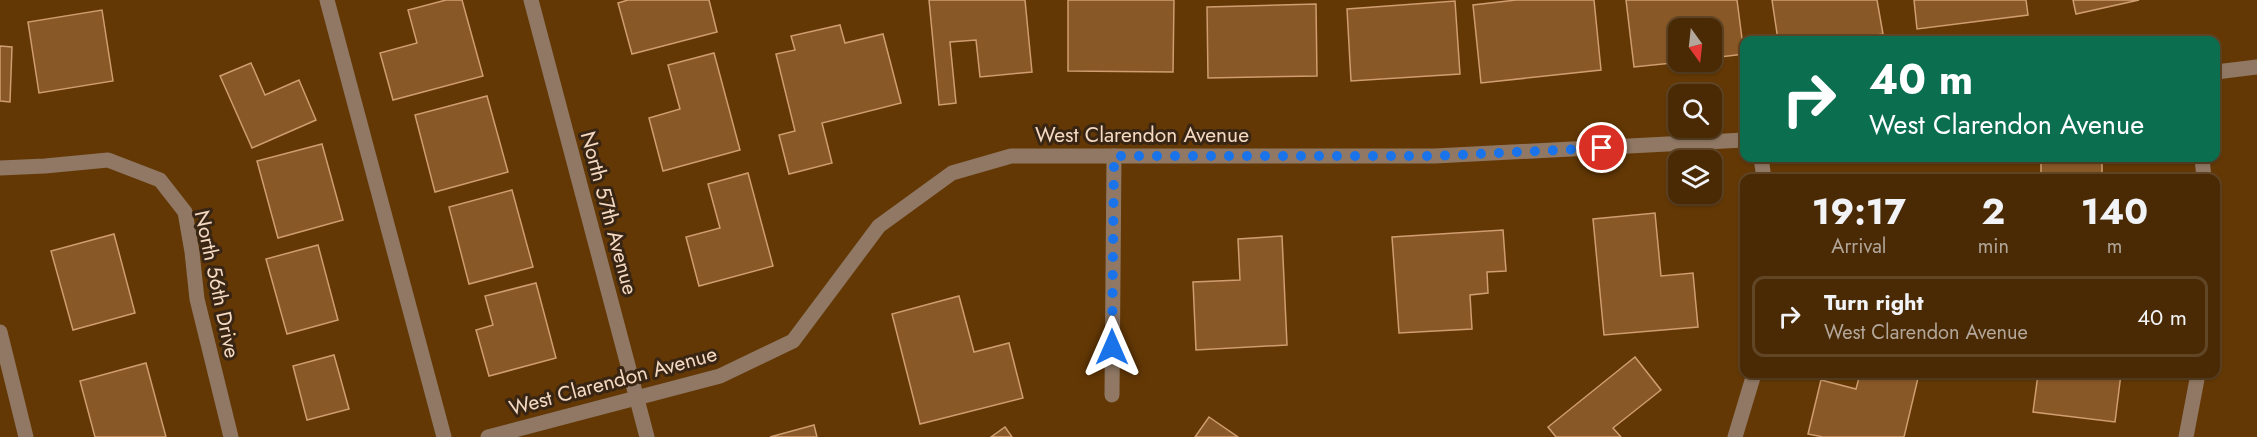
<!DOCTYPE html>
<style>
body{margin:0;font-family:Jost,sans-serif;background:#51320e;color:#f1f3f6;height:100vh;display:flex;flex-direction:column;font-size:22px;white-space:nowrap}
*{box-sizing:border-box;margin:0}
p{font-size:20px;color:#b2a79a}
.icon{flex:none;width:33px;height:33px;fill:none;stroke:currentColor;stroke-width:2;stroke-linecap:round;stroke-linejoin:round}
.map{position:relative;flex:1;overflow:hidden}
.details{position:absolute;left:1740px;top:174px;width:480px;height:204px;display:flex;flex-direction:column;background:#4a2a04;border-radius:12px;box-shadow:0 2px 4px #0004,0 0 0 2px #614626}
.details>*{flex:none}
.hud{position:absolute;left:1740px;top:36px;width:480px;height:126px;border-radius:12px;box-shadow:0 2px 4px #0004,0 0 0 2px #614626;background:#0b6e4f;color:#fff;overflow:hidden}
.needle{width:39px;rotate:165deg}
.tools{position:absolute;left:1668px;top:18px;display:grid;gap:12px}
.tools a{display:grid;place-items:center;width:54px;height:54px;border-radius:12px;background:#4a2a04;box-shadow:0 2px 4px #0004,0 0 0 2px #614626;font-size:30px}
.pin{position:absolute;display:grid;place-items:center;width:51px;height:51px;color:#fff;margin:-26px;border:3px solid #fff;border-radius:50%;box-shadow:0 2px 6px #0007}
.me{position:absolute;width:66px;margin:-33px;rotate:0deg;stroke-linejoin:round;filter:drop-shadow(0 0 4px #0008)}
.turn{display:flex;align-items:center;gap:21px;height:126px;padding:0 30px;font-size:27px}
.turn .icon{width:78px;height:78px;stroke-width:2.5}
.turn b{display:block;font-size:42px;line-height:51px}
.eta{display:flex;justify-content:space-evenly;align-items:center;height:102px;text-align:center}
.eta b{font-size:36px;font-weight:700;line-height:42px}
ul{padding:0;list-style:none}
li{display:flex;align-items:center;gap:18px;height:81px;margin:0 12px 9px;padding:0 18px;border:3px solid #614626;border-radius:12px}
li div{flex:1}
li b{display:block;font-size:22px}
li em{font-style:normal}
.map>svg:first-child{display:block}
.building{fill:#895827;stroke:#cf9d70;stroke-width:1.5}
.lines{fill:none;stroke-linecap:round;stroke-linejoin:round}
.minor{stroke:#907864;stroke-width:15}
.route{stroke:#1a73e8;stroke-width:10;stroke-dasharray:0 18}
.labels{text-anchor:middle;stroke-width:6;stroke-linejoin:round;paint-order:stroke}
.street-label{font-size:21px;fill:#f4d9c3;stroke:#392513}
</style>
<div class="map">
<svg width="2257" height="437" viewBox="0 0 2257 437">
<rect width="100%" height="100%" fill="#633805"/>
<g class="building">
<path d="M 446,0 L 462,0 L 483,76 L 393,100 L 380,53 L 417,43 L 408,10 Z"/>
<path d="M 628,0 L 709,0 L 717,32 L 632,54 L 618,3 Z"/>
<path d="M 929,0 L 1025,0 L 1032,72 L 980,77 L 976,40 L 950,42 L 956,103 L 939,105 Z"/>
<path d="M 1068,0 L 1174,0 L 1173,72 L 1068,71 Z"/>
<path d="M 1516,0 L 1594,0 L 1601,70 L 1481,83 L 1473,5 Z"/>
<path d="M 1626,0 L 1737,0 L 1744,54 L 1712,58 L 1712,28 L 1678,28 L 1678,62 L 1682,62 L 1634,67 Z"/>
<path d="M 1772,0 L 1877,0 L 1883,34 L 1846,40 L 1778,40 Z"/>
<path d="M 1914,0 L 2026,0 L 2028,15 L 1917,29 Z"/>
<path d="M 2073,0 L 2139,0 L 2076,14 Z"/>
<path d="M 1455,1 L 1460,74 L 1351,81 L 1347,9 Z"/>
<path d="M 1316,4 L 1317,76 L 1208,78 L 1207,7 Z"/>
<path d="M 102,10 L 113,81 L 39,93 L 28,22 Z"/>
<path d="M 840,25 L 845,43 L 883,34 L 901,103 L 822,123 L 832,163 L 789,174 L 779,135 L 795,131 L 776,54 L 795,50 L 791,36 Z"/>
<path d="M 0,46 L 12,47 L 10,102 L 0,101 Z"/>
<path d="M 714,53 L 740,150 L 663,171 L 649,118 L 680,109 L 668,65 Z"/>
<path d="M 251,63 L 265,95 L 299,80 L 316,120 L 252,148 L 220,76 Z"/>
<path d="M 487,96 L 508,172 L 435,192 L 415,115 Z"/>
<path d="M 322,144 L 343,220 L 278,238 L 257,161 Z"/>
<path d="M 2102,161 L 2102,178 L 2041,178 L 2041,162 Z"/>
<path d="M 748,173 L 773,266 L 699,286 L 686,237 L 720,228 L 708,184 Z"/>
<path d="M 512,190 L 533,267 L 469,284 L 449,207 Z"/>
<path d="M 1655,213 L 1661,276 L 1693,273 L 1698,327 L 1604,335 L 1593,219 Z"/>
<path d="M 1503,230 L 1506,271 L 1487,272 L 1488,293 L 1470,295 L 1472,329 L 1399,333 L 1392,237 Z"/>
<path d="M 114,234 L 135,313 L 73,330 L 51,251 Z"/>
<path d="M 1282,236 L 1287,345 L 1196,350 L 1193,282 L 1240,280 L 1238,239 Z"/>
<path d="M 318,245 L 338,320 L 287,334 L 266,259 Z"/>
<path d="M 536,283 L 556,358 L 489,376 L 476,330 L 493,325 L 485,296 Z"/>
<path d="M 959,296 L 974,352 L 1009,343 L 1023,398 L 920,424 L 892,314 Z"/>
<path d="M 334,355 L 349,409 L 307,420 L 293,366 Z"/>
<path d="M 1635,357 L 1661,390 L 1613,428 L 1621,437 L 1556,437 L 1548,427 Z"/>
<path d="M 146,363 L 166,437 L 95,437 L 80,381 Z"/>
<path d="M 1860,374 L 1919,374 L 1904,437 L 1823,437 L 1808,434 L 1821,380 L 1856,389 Z"/>
<path d="M 2038,374 L 2121,374 L 2115,422 L 2033,412 Z"/>
<path d="M 1209,417 L 1238,437 L 1195,437 Z"/>
<path d="M 814,425 L 817,437 L 770,437 Z"/>
<path d="M 1005,427 L 1012,437 L 991,437 Z"/>
</g>
<g class="lines">
<g class="minor">
<path d="M 327,0 L 444,437"/>
<path d="M 531,0 L 647,437"/>
<path d="M 2216,72 L 2257,67"/>
<path d="M 1761,158 L 1764,178"/>
<path d="M 2202,158 L 2204,178"/>
<path d="M 0,168 L 45,166 L 108,160 L 160,180 L 185,212 L 192,252 L 197,299 L 231,437"/>
<path d="M 0,332 L 26,437"/>
<path d="M 1112,395 L 1114,156"/>
<path d="M 488,437 L 720,376 L 793,341 L 879,226 L 952,173 L 1011,156 L 1435,156 L 1744,140"/>
<path d="M 1735,437 L 1754,374"/>
<path d="M 2186,437 L 2198,374"/>
</g>
</g>
<g class="lines">
<path class="route" d="M 1112,347 L 1114,156 L 1435,156 L 1602,148"/>
</g>
<g class="labels">
<g class="street-label">
<text x="1142" y="142">West Clarendon Avenue</text>
<text transform="translate(609 213) rotate(75)" y="7">North 57th Avenue</text>
<text transform="translate(217 284) rotate(78)" y="7">North 56th Drive</text>
<text transform="translate(613 381) rotate(-15)" y="7">West Clarendon Avenue</text>
</g>
</g>
</svg>
<div class="tools">
<a><svg class="needle" viewBox="-14 -14 28 28"><path d="M0-13l5 13h-10z" fill="#e53935"/><path d="M0 13l5-13h-10z" fill="#b2a79a"/></svg></a>
<a><svg class="icon" aria-label="search" viewBox="0 0 24 24"><circle cx="10" cy="10" r="6"/><path d="M15 15l6 6"/></svg></a>
<a><svg class="icon" aria-label="layers" viewBox="0 0 24 24"><path d="M12 4l9 5-9 5-9-5zM3 14l9 5 9-5"/></svg></a>
</div>
<div class="pin" style="left:1602px;top:148px;background:#d93025"><svg class="icon" aria-label="arrive" viewBox="0 0 24 24"><path d="M6 21V4h12l-3 4 3 4H6"/></svg></div>
<svg class="me" style="left:1112px;top:347px" viewBox="-20 -20 40 40"><path d="M0-17L14 15 0 8-14 15z" fill="#1a73e8" stroke="#fff" stroke-width="4"/></svg>
<div class="hud">
<div class="turn"><svg class="icon" aria-label="right" viewBox="0 0 24 24"><path d="M7 20v-9h11M14 6l5 5-5 5"/></svg><div><b>40 m</b>West Clarendon Avenue</div></div>
</div>
<section class="details">
<div class="eta">
<div><b>19:17</b><p>Arrival</p></div>
<div><b>2</b><p>min</p></div>
<div><b>140</b><p>m</p></div>
</div>
<ul>
<li><svg class="icon" aria-label="right" viewBox="0 0 24 24"><path d="M7 20v-9h11M14 6l5 5-5 5"/></svg><div><b>Turn right</b><p>West Clarendon Avenue</p></div><em>40 m</em></li>
</ul>
</section>
</div>
